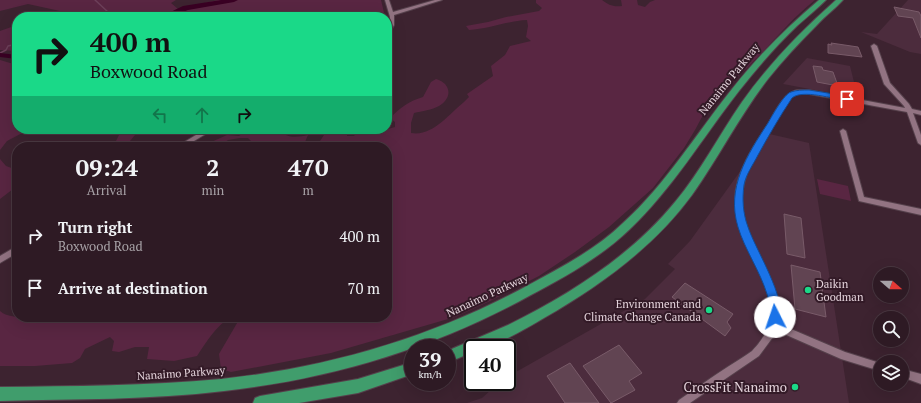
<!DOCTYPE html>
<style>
body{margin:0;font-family:"PT Serif",serif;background:#36232c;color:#f1f3f6;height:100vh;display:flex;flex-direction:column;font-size:15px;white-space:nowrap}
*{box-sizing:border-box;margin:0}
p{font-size:13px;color:#a7a1a6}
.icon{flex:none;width:22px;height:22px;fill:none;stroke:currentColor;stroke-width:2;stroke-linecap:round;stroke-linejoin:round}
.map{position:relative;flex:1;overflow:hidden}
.sheet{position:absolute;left:12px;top:142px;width:380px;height:180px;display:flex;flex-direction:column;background:#2e1a24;border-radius:16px;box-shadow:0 4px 16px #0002,0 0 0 1px #493841}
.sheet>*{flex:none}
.top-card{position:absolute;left:12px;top:12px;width:380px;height:122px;border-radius:16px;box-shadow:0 4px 16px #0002,0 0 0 1px #493841;background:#1ad988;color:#111;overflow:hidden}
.needle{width:26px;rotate:110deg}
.buttons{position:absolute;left:873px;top:267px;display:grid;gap:8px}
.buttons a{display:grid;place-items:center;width:36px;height:36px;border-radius:50%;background:#2e1a24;box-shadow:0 4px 16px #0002,0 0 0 1px #493841;font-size:20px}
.speed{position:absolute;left:404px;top:339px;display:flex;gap:8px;font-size:20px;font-weight:700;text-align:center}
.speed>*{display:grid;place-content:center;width:52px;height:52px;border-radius:50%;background:#2e1a24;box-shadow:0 4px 16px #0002,0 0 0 1px #493841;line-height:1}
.speed small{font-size:10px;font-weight:400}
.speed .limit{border:2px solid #111;border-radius:6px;background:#fff;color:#111}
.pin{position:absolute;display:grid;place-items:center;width:34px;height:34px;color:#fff;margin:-17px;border-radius:8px;box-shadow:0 2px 6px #0006}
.me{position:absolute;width:44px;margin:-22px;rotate:356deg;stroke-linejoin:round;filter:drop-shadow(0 0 3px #0008)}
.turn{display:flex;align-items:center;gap:14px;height:84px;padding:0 12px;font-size:18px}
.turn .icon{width:52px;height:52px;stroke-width:2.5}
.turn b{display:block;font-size:28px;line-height:34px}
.lanes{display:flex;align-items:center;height:38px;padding:0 12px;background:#0003;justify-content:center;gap:20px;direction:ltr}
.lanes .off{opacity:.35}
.eta{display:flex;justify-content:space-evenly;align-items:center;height:68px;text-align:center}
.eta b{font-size:24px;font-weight:700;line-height:28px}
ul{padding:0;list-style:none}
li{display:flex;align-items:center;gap:12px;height:52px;padding:0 12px}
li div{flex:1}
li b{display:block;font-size:15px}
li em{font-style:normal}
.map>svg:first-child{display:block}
.built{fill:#4c2c3d}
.green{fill:#592642}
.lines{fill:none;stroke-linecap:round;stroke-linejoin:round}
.stream{stroke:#6d405a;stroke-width:1.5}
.river{fill:#390023;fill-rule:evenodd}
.building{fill:#614452;stroke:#795b69}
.minor-casing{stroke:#55404b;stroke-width:2}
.highway-casing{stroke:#55404b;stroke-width:2}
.minor{fill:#927382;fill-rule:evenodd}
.highway{fill:#409d6c;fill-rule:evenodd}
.route{fill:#1a73e8;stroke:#114b97}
.poi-dot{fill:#1ad988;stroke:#331a27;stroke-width:1.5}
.labels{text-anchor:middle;stroke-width:4;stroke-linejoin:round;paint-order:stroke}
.street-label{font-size:11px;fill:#e5d4dc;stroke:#331a27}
.poi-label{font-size:11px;fill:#e5d4dc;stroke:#331a27;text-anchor:start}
.near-poi-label{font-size:13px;fill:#e5d4dc;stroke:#331a27;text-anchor:end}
</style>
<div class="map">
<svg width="921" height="403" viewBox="0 0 921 403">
<rect width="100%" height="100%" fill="#3d2330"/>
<g class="built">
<path d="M 908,0 L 921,0 L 921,54 L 910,52 L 861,32 L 877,34 Z"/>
<path d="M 807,58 L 850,66 L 858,98 L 783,84 Z"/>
<path d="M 765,133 L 809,143 L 849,403 L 467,403 L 482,398 L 491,390 L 495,383 L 507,382 L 507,377 L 645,299 L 675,269 L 668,264 L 690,241 L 708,216 L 754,152 Z"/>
</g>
<g class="green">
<path d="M 0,0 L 176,0 L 171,3 L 178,9 L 218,0 L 381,0 L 385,17 L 79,17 L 75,16 L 77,17 L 43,17 L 60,11 L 28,4 L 0,11 Z"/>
<path d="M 536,0 L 602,0 C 609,5 612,7 622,6 L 621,0 L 637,0 L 638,5 L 645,7 L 650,2 L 655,0 L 815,0 C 791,19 772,43 750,65 C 740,75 731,82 723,94 L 713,93 L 704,104 L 703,115 L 695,130 L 684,148 L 653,188 L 609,227 L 575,252 L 539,276 L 490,301 L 455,317 L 331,353 L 231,372 L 221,369 L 219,354 L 240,318 L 235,317 L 387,317 L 387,147 L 313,147 L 320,141 L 324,135 L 322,129 L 347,129 L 347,136 L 354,136 L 360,129 L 370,129 L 370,132 L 381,131 L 395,127 L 395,122 L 390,118 C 400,108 409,101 423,97 L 431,82 L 436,79 C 451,83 453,98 439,106 C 432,110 422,111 414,113 L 411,123 L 411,133 C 432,137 449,114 464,102 L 469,97 L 467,94 L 493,76 L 491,66 L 505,55 L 510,46 L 531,41 L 526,37 L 528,26 L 527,20 C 507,21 488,29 469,30 L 466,26 L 488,22 L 506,17 L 539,11 L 542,8 L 536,3 Z"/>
<path d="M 17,25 L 17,51 L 0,50 L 0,31 Z"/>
<path d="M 0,60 L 17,65 L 17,129 L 30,129 L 7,141 L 0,150 Z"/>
<path d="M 122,129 L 140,129 L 125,147 L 113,147 Z"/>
<path d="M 249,129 L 265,129 L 267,133 L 279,130 C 287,139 298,137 308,135 L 305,142 L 297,147 L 252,147 L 253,143 L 248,138 L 240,138 L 228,140 L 219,147 L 200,147 L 227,135 L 239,136 Z"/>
<path d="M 0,159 L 6,166 L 17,170 L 17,186 L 0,199 Z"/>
<path d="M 817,179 L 848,186 L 851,201 L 820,194 Z"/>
<path d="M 0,311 C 7,318 20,316 29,318 L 232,317 C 216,325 207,341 197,356 L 174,361 L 147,359 L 149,347 L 135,347 L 119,352 L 112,351 L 114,341 L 110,337 L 85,349 L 80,358 L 72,363 L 35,366 L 0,366 Z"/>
</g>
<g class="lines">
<g class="stream">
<path d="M 95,0 L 108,12 L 103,17"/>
<path d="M 0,53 L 6,50 L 8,46 L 17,44"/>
</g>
<g class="river">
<path d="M 221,0 L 238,0 L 234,2 L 188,10 L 170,17 L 160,17 L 183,6 Z"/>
<path d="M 0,53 L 17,55 L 17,59 L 0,57 Z"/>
</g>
</g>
<g class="building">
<path d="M 894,7 L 919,12 L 921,16 L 921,38 L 913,18 L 898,16 Z"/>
<path d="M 831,43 L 858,47 L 862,57 L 828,53 L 828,44 L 832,45 Z"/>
<path d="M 813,66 L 822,67 L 823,70 L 833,72 L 838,86 L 817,82 Z"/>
<path d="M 784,214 L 801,218 L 805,258 L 787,254 Z"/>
<path d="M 791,265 L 820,272 L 826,317 L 795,309 Z"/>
<path d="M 685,283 L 733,314 L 727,322 L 731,328 L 725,336 L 672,297 Z"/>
<path d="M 619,345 L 642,373 L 629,381 L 635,390 L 611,403 L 583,366 Z"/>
<path d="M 570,363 L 599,403 L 565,403 L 547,376 Z"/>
</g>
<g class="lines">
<g class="minor-casing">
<g id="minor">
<path d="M 385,0 L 389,0 L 393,12 L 435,0 L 442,0 L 394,15 L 394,25 L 389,34 L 387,34 L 390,17 Z"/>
<path d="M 874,44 L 877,46 L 890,83 L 909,104 L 912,109 L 921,111 L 921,115 L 913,113 L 921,135 L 921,145 L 918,143 L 907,112 L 809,94 L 798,94 L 791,97 C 773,124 741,168 742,201 C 742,225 756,248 766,270 C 774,286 781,305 777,323 L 845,352 L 880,363 L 880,371 L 841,359 L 775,330 L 773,337 L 759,356 L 690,403 L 677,403 L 679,400 C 696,388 712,377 729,366 C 737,361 745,356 752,351 C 757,346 764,337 766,331 C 783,285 735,246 735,201 C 734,175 754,145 768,124 C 774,114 784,92 797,90 C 801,90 805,90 809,90 L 905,108 L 904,106 L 884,84 L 871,46 Z"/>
<path d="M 206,129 L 214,129 L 184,147 L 176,147 Z"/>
<path d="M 843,129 L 846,131 L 864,197 L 921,209 L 921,215 L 859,201 L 840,131 Z"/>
<path d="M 17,246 L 17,253 L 0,263 L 0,256 Z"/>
<path d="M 902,369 L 921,374 L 921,384 L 902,377 Z"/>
</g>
</g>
<g class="highway-casing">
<g id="highway">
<path d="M 819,0 L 826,0 C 817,9 807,17 797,26 C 776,46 757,68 739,91 C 703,137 673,188 630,229 C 601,257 565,277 529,296 C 435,348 330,379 224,391 C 150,400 75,399 0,401 L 0,387 C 74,386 147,386 221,379 C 326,368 430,338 523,288 C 558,269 594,251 623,223 C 666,184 696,134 732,89 C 758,56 787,27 819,0 Z"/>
<path d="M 836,0 L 843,0 C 835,9 825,16 817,25 C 800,42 783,60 768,79 C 740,115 719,157 692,195 C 654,247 600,286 544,318 C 525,329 495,348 473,348 L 473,352 L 447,363 L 447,351 C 467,342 488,334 508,325 C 569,295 632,255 675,202 C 701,171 719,135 742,102 C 769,64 801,31 836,0 Z"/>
<path d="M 413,362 L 413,374 L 358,393 L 299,403 L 253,403 L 255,398 L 260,396 L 358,379 Z"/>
</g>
</g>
<use href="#minor" class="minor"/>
<use href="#highway" class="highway"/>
</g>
<path class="route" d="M 809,90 L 847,96 L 850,99 L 847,101 C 834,99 802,89 792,98 C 780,116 769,135 758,155 C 753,165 746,174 744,185 C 742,199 743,214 748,227 C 755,249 788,300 779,321 L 775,322 L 771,321 C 767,312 770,302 767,294 C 760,271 745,250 738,227 C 726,188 747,155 768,123 C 772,116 784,94 791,92 C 796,90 803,90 809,90 Z"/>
<g class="poi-dot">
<circle cx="808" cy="290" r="4"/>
<circle cx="709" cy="310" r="4"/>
<circle cx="795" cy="387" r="4"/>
</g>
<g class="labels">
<g class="street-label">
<text transform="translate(729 79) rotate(-51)" y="4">Nanaimo Parkway</text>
<text transform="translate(487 295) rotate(-25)" y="4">Nanaimo Parkway</text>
<text transform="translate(181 373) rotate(-4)" y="4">Nanaimo Parkway</text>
</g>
<g class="poi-label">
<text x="816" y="288">Daikin<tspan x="816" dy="13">Goodman</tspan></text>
<text x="701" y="308" text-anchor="end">Environment and<tspan x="701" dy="13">Climate Change Canada</tspan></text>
</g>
<g class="near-poi-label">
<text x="787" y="392">CrossFit Nanaimo</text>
</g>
</g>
</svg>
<div class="buttons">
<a><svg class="needle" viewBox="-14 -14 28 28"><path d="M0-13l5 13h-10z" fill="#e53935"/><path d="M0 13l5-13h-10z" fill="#a7a1a6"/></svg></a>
<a><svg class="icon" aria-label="search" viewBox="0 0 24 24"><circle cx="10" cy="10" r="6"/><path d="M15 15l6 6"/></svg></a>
<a><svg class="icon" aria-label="layers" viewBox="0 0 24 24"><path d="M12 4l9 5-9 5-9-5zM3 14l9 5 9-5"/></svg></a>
</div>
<div class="speed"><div>39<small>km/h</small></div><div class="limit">40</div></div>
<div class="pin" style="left:847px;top:99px;background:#d93025"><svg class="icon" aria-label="arrive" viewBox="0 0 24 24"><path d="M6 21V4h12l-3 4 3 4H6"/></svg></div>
<svg class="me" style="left:775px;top:317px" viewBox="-20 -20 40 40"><circle r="19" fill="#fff"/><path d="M0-13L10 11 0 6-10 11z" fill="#1a73e8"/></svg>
<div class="top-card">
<div class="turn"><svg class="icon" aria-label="right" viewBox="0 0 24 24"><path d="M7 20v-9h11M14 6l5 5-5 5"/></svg><div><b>400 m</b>Boxwood Road</div></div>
<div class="lanes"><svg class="icon off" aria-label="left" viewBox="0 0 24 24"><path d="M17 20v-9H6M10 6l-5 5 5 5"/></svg><svg class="icon off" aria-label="ahead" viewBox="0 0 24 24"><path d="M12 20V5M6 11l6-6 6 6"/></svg><svg class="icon" aria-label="right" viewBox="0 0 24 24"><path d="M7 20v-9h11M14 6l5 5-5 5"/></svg></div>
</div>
<section class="sheet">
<div class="eta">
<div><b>09:24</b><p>Arrival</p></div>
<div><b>2</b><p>min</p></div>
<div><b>470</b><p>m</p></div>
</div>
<ul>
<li><svg class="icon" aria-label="right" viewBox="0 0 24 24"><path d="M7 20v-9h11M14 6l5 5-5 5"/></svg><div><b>Turn right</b><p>Boxwood Road</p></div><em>400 m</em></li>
<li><svg class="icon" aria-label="arrive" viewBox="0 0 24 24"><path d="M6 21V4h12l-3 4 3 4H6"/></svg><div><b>Arrive at destination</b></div><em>70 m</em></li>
</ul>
</section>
</div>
